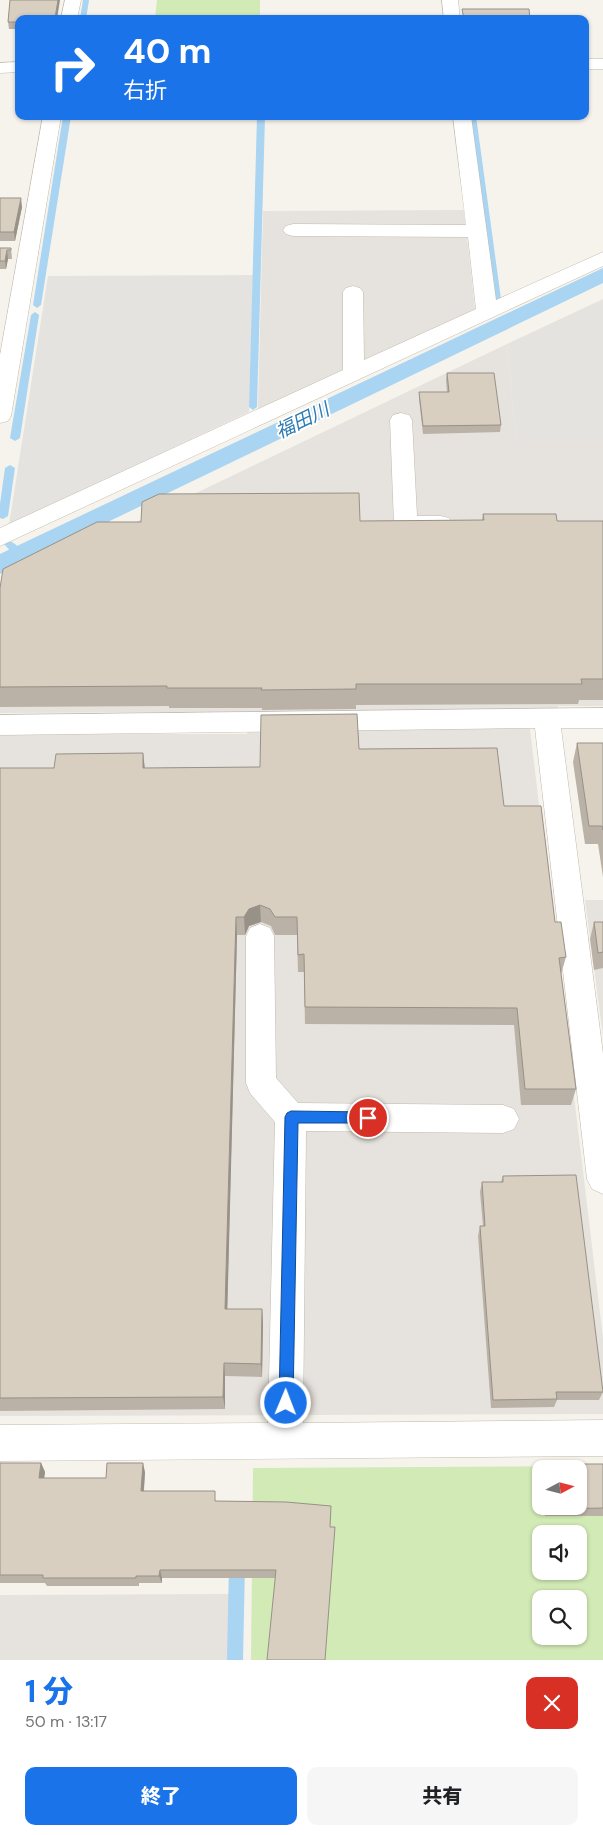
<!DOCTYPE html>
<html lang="ja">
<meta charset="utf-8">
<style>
body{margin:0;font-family:"DM Sans","Noto Sans JP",sans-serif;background:#f6f6f6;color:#202124;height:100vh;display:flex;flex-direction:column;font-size:19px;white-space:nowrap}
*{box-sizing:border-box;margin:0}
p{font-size:16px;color:#757577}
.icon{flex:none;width:28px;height:28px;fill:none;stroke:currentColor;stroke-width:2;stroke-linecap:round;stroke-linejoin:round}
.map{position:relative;height:1660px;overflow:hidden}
.panel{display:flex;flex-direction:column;background:#fff;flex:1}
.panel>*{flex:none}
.banner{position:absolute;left:15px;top:15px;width:574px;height:105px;border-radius:10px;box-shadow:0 1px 4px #0004;background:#1a73e8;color:#fff;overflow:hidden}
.needle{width:32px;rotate:83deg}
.buttons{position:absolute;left:532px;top:1460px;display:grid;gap:10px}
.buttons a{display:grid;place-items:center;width:55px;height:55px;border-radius:10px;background:#fff;box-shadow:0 1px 4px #0004;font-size:25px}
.pin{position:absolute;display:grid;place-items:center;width:42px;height:42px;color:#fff;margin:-21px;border:2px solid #fff;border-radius:50%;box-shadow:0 1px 5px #0007}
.me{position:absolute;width:55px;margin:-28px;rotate:1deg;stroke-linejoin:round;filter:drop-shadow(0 0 4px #0008)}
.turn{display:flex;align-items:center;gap:18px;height:105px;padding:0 25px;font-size:22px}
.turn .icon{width:65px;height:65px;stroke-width:2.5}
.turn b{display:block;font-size:35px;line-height:42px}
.round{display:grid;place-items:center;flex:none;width:52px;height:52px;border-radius:10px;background:#f6f6f6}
.headline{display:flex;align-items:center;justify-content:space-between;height:85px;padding:0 25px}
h1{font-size:30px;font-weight:800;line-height:38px;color:#1a73e8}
.primary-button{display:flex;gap:10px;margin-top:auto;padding:10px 25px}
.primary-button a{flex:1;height:58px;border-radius:10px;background:#1a73e8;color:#fff;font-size:20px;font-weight:800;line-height:58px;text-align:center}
.primary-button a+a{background:#f6f6f6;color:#202124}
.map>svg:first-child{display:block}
.industrial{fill:#e6e2dd}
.green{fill:#d2eab5;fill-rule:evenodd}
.parking{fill:#e5e3e0}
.water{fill:#a9d4f2}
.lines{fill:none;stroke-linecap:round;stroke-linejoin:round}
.stream{fill:#a9d4f2;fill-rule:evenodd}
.minor-casing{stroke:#c2bbae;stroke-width:1}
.minor{fill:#fff;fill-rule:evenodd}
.wall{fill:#bab2a6}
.shaded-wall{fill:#979187}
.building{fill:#d8cfc1;stroke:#979187}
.route{fill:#1a73e8;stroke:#114b97}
.labels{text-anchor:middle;stroke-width:4;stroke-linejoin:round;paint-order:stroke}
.water-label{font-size:19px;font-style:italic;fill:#2e7ab2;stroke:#fff}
</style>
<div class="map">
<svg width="603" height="1660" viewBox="0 0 603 1660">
<rect width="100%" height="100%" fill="#f6f3ec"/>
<g class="industrial">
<path d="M 464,210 L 475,310 L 258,409 L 263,211 Z"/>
<path d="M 507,344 L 516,439 L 603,439 L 603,706 L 558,706 L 558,710 L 0,713 L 0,587 Z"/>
<path d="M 530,729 L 603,1338 L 603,1414 L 0,1416 L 0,734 L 247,734 L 248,730 Z"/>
<path d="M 585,900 L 603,900 L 603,1036 Z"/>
<path d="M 230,1594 L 229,1660 L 0,1660 L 0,1595 Z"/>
</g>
<g class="green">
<path d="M 157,0 L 260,0 L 260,19 L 155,19 Z"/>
<path d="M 603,1466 L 603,1660 L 251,1660 L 253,1468 ZM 541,1469 L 579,1469 L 579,1506 L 541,1506 ZM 541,1534 L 579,1534 L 579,1571 L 541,1571 ZM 541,1599 L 579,1599 L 579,1636 L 541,1636 Z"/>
</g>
<g class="parking">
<path d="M 253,275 L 249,412 L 9,525 L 48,276 Z"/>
<path d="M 603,299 L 603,439 L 516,439 L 507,344 Z"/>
</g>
<path class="water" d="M 603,268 L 603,283 L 0,574 L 0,554 Z"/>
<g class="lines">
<g class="stream">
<path d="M 83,0 L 89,0 L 86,19 L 80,19 Z"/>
<path d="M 63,116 L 71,116 L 41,305 L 37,308 L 33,305 Z"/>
<path d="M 257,116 L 265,116 L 257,407 L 253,410 L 249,407 Z"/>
<path d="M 468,116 L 476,116 L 501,299 L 497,302 L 493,299 Z"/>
<path d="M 35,312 L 39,315 L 20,438 L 15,441 L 10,438 L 31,315 Z"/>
<path d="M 10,465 L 15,468 L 8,516 L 3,519 L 0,518 L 0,504 L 5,468 Z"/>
<path d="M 9,541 C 15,542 21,550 24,555 L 22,557 L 16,557 L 4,544 L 6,542 Z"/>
<path d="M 237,1556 L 242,1559 L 245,1564 L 243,1660 L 227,1660 L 229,1564 L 232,1559 Z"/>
</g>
<g class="minor-casing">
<g id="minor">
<path d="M 65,0 L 81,0 L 77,19 L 61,19 Z"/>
<path d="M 442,0 L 458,0 L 460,19 L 444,19 Z"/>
<rect x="585" y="59" width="18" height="10"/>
<path d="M 19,62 L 19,72 L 0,73 L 0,63 Z"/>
<path d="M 43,116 L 61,116 L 11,416 L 8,421 L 0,423 L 0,355 Z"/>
<path d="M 453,116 L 471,116 L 496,300 L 603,252 L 603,266 L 0,546 L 0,528 L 343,370 L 343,292 L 346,288 L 353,286 L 360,288 L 363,292 L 364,360 L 476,309 L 468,237 L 293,236 L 286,234 L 283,230 L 286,226 L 293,224 L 466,225 Z"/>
<path d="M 401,413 L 409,415 L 412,420 L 417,516 L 441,516 L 449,518 L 453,524 L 449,530 C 434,534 413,534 398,530 L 394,524 L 390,420 L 393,415 Z"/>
<path d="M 603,708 L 603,728 L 561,728 L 603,1054 L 603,1194 L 592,1189 L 587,1179 L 535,728 L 0,735 L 0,715 Z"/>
<path d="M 260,924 L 270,928 L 274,936 L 276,1078 L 298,1103 L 503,1105 L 514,1109 L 519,1119 L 514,1129 L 503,1133 L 306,1131 L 303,1423 L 603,1420 L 603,1456 L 0,1461 L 0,1425 L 268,1423 L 275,1122 L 250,1093 L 246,1083 L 246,936 L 250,928 Z"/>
</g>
</g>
<use href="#minor" class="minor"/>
</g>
<g class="wall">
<path d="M 10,0 L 57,19 L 19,19 L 19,29 L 9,29 L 8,22 Z"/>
<path d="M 0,198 L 22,207 L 15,241 L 0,241 Z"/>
<path d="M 0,248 L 11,248 L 12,259 L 8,259 L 6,269 L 0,269 Z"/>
<path d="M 447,373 L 501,425 L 500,432 L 423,434 L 419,399 L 419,392 L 447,392 L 446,380 Z"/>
<path d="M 483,514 L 557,521 L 603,521 L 603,700 L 579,700 L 578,704 L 356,705 L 356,709 L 262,710 L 262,708 L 169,708 L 169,706 L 0,707 L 0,588 L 360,521 L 482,520 Z"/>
<path d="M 577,743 L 603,743 L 603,877 L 598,844 L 585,844 L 573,762 Z"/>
<path d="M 359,749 L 504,806 L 555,922 L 566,957 L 561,974 L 576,1089 L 571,1105 L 521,1105 L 514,1025 L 305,1024 L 304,972 L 298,972 L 297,935 L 275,935 L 271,926 L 261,922 L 249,926 L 245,935 L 237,935 L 227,1309 L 262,1309 L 263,1323 L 262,1377 L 225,1376 L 225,1409 L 0,1411 L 0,768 L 54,768 L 143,753 L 145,768 L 260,767 Z"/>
<path d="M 594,922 L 603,922 L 603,968 L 594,970 L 590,939 Z"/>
<path d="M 503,1176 L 603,1392 L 599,1400 L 557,1400 L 554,1407 L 491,1408 L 478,1236 L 480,1226 L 483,1226 L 480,1192 L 482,1182 L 501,1182 Z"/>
<path d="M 0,1463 L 41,1463 L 45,1472 L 44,1478 L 106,1478 L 145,1472 L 144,1491 L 217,1501 L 286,1502 L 275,1578 L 162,1578 L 162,1583 L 139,1583 L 139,1586 L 47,1586 L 45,1583 L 0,1583 Z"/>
<path d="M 544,1464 L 603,1464 L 603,1516 L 545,1516 L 544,1506 L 579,1506 L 579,1469 L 542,1469 Z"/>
</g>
<g class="shaded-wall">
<path d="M 58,0 L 60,0 L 57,19 L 55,19 Z"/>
<path d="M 21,198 L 22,207 L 15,241 L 14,232 Z"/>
<path d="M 7,250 L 8,259 L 6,269 L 5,261 Z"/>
<path d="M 143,753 L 145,772 L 143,768 Z"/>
<path d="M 260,905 L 261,922 L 249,926 L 245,935 L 244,917 L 249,909 Z"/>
<path d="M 236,917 L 237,935 L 227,1323 L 225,1309 Z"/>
<path d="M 262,1309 L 263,1323 L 262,1377 L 261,1364 Z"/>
<path d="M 224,1363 L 225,1376 L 225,1409 L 223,1397 Z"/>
<path d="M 41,1463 L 45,1472 L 43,1487 L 39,1478 Z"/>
<path d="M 143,1463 L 145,1472 L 143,1500 L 141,1491 Z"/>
<path d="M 160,1570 L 162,1578 L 162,1583 L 159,1576 Z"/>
</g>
<g class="building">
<path d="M 10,0 L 58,0 L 55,18 L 19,19 L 19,22 L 8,22 Z"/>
<path d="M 462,9 L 529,9 L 530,19 L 464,19 Z"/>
<path d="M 0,198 L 21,198 L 14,232 L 0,232 Z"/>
<path d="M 0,248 L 11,248 L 11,250 L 7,250 L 5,261 L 0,261 Z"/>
<path d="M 447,373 L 494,373 L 501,425 L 423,426 L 419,392 L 449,392 Z"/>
<path d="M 359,493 L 360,521 L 484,520 L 483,514 L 556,514 L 557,521 L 603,521 L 603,679 L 581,679 L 582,684 L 356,684 L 356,689 L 261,690 L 262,688 L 167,688 L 167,686 L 0,687 L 0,588 L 3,569 L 97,522 L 141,522 L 142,502 L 159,494 Z"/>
<path d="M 357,714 L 359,749 L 497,748 L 504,806 L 541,806 L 555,922 L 561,922 L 566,957 L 559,958 L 576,1089 L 525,1089 L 517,1008 L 305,1007 L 304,954 L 298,955 L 297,917 L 275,917 L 270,909 L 260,905 L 249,909 L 244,917 L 236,917 L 225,1309 L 262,1309 L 261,1364 L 224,1363 L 223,1397 L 0,1398 L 0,768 L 54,768 L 56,754 L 143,753 L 143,768 L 260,767 L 261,715 Z"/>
<path d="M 577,743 L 603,743 L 603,830 L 602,826 L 589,826 Z"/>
<path d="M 594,922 L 603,922 L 603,952 L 598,953 Z"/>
<path d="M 576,1175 L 603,1392 L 556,1392 L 557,1399 L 493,1400 L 480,1226 L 485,1226 L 482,1182 L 503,1182 L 503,1176 Z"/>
<path d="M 0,1463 L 41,1463 L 39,1478 L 106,1478 L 107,1463 L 143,1463 L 141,1491 L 215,1491 L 215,1501 L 286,1502 L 331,1506 L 330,1527 L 335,1527 L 325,1660 L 267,1660 L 276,1570 L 160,1570 L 159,1576 L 136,1576 L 136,1578 L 43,1578 L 43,1575 L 0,1575 Z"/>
<path d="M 544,1464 L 603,1464 L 603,1508 L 548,1509 L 548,1506 L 579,1506 L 579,1469 L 544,1469 Z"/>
</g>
<path class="route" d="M 291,1111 L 368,1112 L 373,1113 L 375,1118 L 373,1122 L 368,1123 L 298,1123 L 293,1403 L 291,1408 L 286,1410 L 281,1408 L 279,1403 L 285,1117 L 287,1113 Z"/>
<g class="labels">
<g class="water-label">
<text transform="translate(302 420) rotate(-26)" y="7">福田川</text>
</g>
</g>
</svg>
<div class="buttons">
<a><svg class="needle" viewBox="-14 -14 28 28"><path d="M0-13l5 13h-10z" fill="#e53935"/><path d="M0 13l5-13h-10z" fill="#757577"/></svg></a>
<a><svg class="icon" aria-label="sound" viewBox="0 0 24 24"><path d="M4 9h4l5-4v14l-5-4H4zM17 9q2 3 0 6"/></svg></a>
<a><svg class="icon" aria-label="search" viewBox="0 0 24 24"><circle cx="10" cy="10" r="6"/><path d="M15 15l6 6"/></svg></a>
</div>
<div class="pin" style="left:368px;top:1118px;background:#d93025"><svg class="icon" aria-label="arrive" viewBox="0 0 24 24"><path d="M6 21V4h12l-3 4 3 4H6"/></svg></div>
<svg class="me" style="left:286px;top:1403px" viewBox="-20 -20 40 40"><circle r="17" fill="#1a73e8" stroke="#fff" stroke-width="3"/><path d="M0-11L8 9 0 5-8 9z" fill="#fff"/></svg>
<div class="banner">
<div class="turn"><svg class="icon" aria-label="right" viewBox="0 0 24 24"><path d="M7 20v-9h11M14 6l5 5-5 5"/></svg><div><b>40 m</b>右折</div></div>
</div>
</div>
<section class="panel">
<div class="headline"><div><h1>1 分</h1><p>50 m · 13:17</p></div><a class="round" style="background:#d93025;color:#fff"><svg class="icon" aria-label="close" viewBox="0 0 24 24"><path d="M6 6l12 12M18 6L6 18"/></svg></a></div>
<div class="primary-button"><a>終了</a><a>共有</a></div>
</section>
